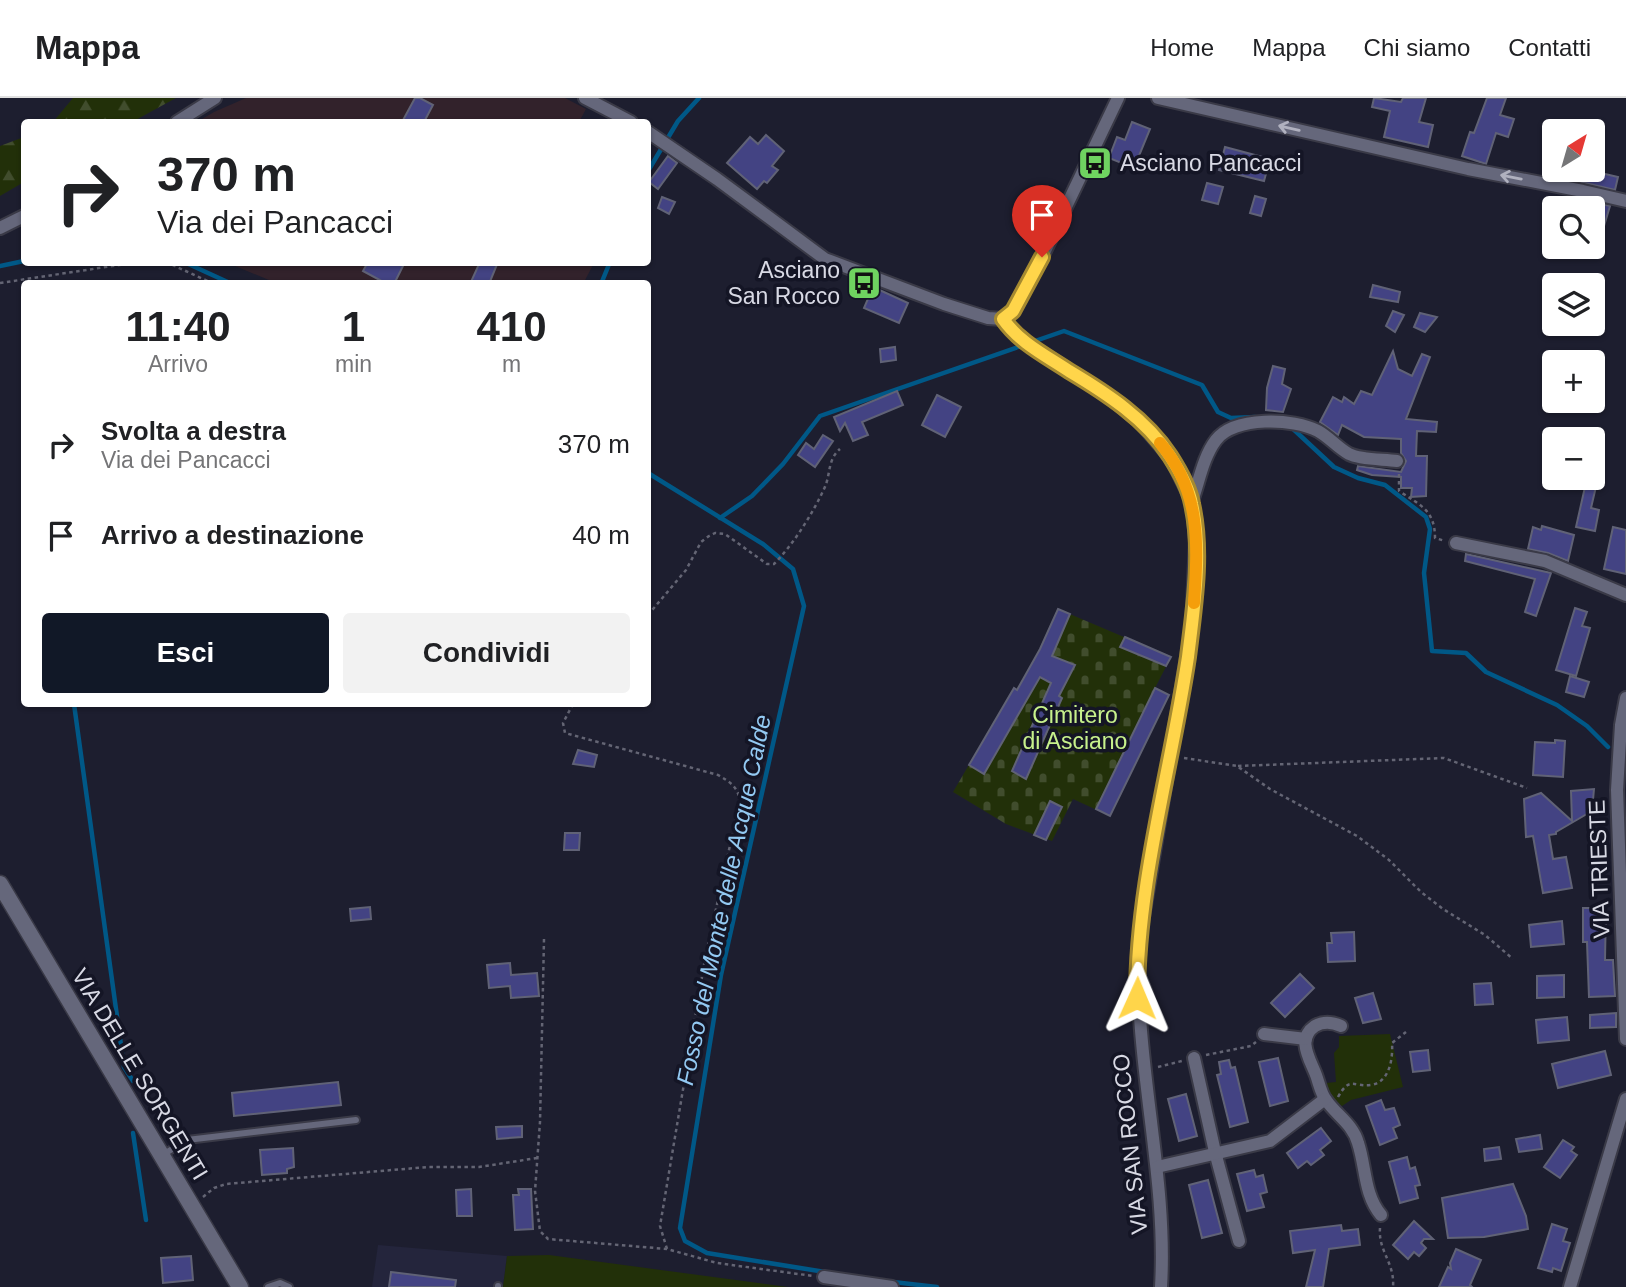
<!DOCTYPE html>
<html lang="it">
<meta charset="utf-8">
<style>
body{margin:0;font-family:Helvetica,sans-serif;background:#f2f2f2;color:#202124;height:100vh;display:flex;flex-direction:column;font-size:26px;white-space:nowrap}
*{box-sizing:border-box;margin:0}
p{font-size:23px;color:#757577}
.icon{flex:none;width:38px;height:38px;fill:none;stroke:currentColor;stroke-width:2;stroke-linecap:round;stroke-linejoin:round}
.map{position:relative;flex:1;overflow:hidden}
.panel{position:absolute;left:21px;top:182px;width:630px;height:427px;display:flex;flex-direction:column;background:#fff;border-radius:7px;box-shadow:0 2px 5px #0004}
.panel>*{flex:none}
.top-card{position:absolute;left:21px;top:21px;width:630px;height:147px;border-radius:7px;box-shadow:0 2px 5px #0004;background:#fff;color:#202124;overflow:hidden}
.needle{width:46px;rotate:37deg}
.controls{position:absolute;left:1542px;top:21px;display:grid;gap:14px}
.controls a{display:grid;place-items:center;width:63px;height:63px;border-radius:7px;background:#fff;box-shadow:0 2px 5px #0004;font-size:35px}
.pin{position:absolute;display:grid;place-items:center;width:60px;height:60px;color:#fff;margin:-72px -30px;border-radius:50% 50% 50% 0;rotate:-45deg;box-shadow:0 0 7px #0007}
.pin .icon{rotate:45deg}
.me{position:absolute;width:77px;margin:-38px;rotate:1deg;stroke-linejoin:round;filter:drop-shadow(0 0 5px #0008)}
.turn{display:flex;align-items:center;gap:24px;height:147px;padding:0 21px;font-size:32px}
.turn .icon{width:91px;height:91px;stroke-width:2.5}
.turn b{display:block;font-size:49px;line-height:60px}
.eta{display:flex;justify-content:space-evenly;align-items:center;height:119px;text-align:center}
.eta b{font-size:42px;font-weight:700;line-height:49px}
.primary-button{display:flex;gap:14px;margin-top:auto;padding:14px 21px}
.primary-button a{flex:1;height:80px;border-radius:7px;background:#111827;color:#fff;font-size:28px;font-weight:700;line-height:80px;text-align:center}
.primary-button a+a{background:#f2f2f2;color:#202124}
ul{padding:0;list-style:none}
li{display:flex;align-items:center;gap:21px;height:91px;padding:0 21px}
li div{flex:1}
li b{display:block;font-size:26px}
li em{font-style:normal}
header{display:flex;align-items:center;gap:42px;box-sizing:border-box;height:98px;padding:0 35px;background:#fff;border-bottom:2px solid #e0e0e0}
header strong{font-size:33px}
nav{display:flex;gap:38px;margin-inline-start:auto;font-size:24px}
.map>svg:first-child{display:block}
.built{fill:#24253c}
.industrial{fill:#32222b}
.grass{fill:#223009}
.forest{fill:url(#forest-firs)}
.cemetery{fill:url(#cemetery-stones)}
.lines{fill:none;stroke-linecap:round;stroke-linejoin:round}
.stream{stroke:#005887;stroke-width:4.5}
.building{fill:#434383;stroke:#606276;stroke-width:2}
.service-casing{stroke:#3a3a47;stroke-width:10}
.minor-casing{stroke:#3a3a47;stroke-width:16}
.secondary-casing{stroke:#3a3a47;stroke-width:19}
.path{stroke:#646574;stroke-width:2.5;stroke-dasharray:3.5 3.5;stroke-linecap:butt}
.service{stroke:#65677b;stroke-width:6}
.minor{stroke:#65677b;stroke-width:12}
.secondary{stroke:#65677b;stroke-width:16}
.oneway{stroke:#b0b1bf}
.route-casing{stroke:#a68a30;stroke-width:18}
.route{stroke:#ffd54a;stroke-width:12}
.slow{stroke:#f59e0b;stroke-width:12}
.labels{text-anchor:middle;stroke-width:7;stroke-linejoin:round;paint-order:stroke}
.poi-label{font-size:23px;fill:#d8d9e4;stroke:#141525;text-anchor:start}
.park-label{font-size:23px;fill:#c7f18c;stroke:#141525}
.street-label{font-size:23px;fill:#d8d9e4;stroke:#141525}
.water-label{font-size:24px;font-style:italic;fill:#93c9f2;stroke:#141525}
</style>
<header>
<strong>Mappa</strong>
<nav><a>Home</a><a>Mappa</a><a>Chi siamo</a><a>Contatti</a></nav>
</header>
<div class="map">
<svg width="1626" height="1189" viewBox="0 0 1626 1189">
<defs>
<pattern id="forest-firs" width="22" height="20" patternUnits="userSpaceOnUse" patternTransform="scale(1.75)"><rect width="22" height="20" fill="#223009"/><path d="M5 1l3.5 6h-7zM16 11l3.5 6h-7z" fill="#414d2d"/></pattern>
<pattern id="cemetery-stones" width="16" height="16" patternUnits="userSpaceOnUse" patternTransform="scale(1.75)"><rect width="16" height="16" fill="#223009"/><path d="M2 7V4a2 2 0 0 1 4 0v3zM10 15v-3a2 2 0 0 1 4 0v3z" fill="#414d2d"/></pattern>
</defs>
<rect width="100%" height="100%" fill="#1d1e2f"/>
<path class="built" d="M 378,1147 L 507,1158 L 503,1189 L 372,1189 Z"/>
<g class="industrial">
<path d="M 246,0 L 565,0 L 586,11 L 579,24 L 197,24 L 214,14 Z"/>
<path d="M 228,165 L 594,165 L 583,186 L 276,185 Z"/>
</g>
<g class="grass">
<path d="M 1390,936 L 1403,989 L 1351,1002 L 1342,1008 L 1333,1001 L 1326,985 L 1336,984 L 1334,955 L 1339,949 L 1339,938 Z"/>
<path d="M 549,1157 L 788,1189 L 503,1189 L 507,1158 Z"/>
</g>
<g class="forest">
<path d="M 73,0 L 176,0 L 132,24 L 53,24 Z"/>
<path d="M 24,39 L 24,84 L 0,98 L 0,48 Z"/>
</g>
<path class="cemetery" d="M 1058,511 L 1171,559 L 1155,590 L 1169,597 L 1110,718 L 1073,701 L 1052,743 L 1006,726 L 953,694 L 1014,590 L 1017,591 L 1040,551 Z"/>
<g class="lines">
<g class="stream">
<path d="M 648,73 L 678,23 L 699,0"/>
<path d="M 184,164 L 232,186"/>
<path d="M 0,168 L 24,163"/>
<path d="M 601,186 L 610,164"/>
<path d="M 1291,329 L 1334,369 L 1358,380 L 1385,387 L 1426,419 L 1430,431 L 1424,475 L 1432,553 L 1466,555 L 1486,574 L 1557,607 L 1587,628 L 1608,649"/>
<path d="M 648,375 L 763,446 L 793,471 L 804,508 L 721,877 L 680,1130 L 685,1143 L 707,1155 L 825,1174"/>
<path d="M 720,420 L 752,398 L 783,366 L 820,318 L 1064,233 L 1202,287 L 1218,314 L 1231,320 L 1255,319"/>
<path d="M 74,606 L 124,969 L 133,983"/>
<path d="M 133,1035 L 146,1122"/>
<path d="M 893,1184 L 937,1189"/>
</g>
</g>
<g class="building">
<path d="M 415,0 L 420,0 L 433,7 L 424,24 L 402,24 Z"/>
<path d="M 1374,0 L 1401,4 L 1403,0 L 1426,0 L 1419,24 L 1433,27 L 1428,49 L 1384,39 L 1390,13 L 1372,9 Z"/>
<path d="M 1487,0 L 1506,0 L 1500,17 L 1514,21 L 1508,39 L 1496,35 L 1486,66 L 1462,58 L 1470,34 L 1474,35 Z"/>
<path d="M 1132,24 L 1150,31 L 1134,70 L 1109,60 L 1117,39 L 1125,42 Z"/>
<path d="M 766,37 L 784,53 L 772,68 L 778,72 L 767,85 L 764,83 L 757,91 L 727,65 L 750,39 L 758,46 Z"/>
<path d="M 1225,49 L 1270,61 L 1264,83 L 1219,72 Z"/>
<path d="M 668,58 L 677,65 L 658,91 L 649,84 Z"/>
<path d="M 1548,72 L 1588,72 L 1618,79 L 1615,92 L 1548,76 Z"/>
<path d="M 1207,85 L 1223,89 L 1218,106 L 1202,102 Z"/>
<path d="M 1255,98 L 1266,101 L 1261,118 L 1250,115 Z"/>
<path d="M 662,99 L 675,104 L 669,116 L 658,110 Z"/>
<path d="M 1589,103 L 1610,108 L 1595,158 L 1592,157 L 1592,110 L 1587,110 Z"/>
<path d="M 368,164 L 405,164 L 394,186 L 387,186 L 363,173 Z"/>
<path d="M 480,164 L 498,164 L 489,186 L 470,186 Z"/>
<path d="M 1373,187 L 1400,194 L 1398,204 L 1370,199 Z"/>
<path d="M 873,189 L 908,205 L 899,225 L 864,210 Z"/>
<path d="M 1393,213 L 1404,217 L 1395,234 L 1386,228 Z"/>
<path d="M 1420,215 L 1437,219 L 1425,234 L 1414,229 Z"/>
<path d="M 895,249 L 896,262 L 881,264 L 880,251 Z"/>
<path d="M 1393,253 L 1398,271 L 1412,278 L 1422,256 L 1430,259 L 1406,321 L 1437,324 L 1436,334 L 1417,333 L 1416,358 L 1427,358 L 1426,398 L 1411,399 L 1412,390 L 1401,390 L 1401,379 L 1372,377 L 1357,372 L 1358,368 L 1401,374 L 1406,363 L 1401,355 L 1401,341 L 1364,339 L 1342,327 L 1338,337 L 1320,324 L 1333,299 L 1342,304 L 1344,299 L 1354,306 L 1361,293 L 1372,297 Z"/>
<path d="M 1273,268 L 1285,271 L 1282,286 L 1291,291 L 1283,314 L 1266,312 L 1267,290 Z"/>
<path d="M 897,293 L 903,307 L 862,324 L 868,337 L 853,343 L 845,325 L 840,333 L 834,319 Z"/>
<path d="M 937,297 L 961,309 L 945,339 L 922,327 Z"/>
<path d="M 823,337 L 833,343 L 815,369 L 798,357 L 806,345 L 814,351 Z"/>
<path d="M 1587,380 L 1598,380 L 1591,410 L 1599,412 L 1595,433 L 1576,429 Z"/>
<path d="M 1542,428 L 1574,437 L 1568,463 L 1548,455 L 1528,451 L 1533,429 L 1541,432 Z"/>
<path d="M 1613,429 L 1626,432 L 1626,476 L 1604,471 Z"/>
<path d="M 1466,456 L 1551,475 L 1536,518 L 1525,514 L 1535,481 L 1465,463 Z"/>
<path d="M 1575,510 L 1587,514 L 1582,528 L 1590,530 L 1576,578 L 1556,572 Z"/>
<path d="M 1058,511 L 1070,516 L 1052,558 L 1075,567 L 1059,598 L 1062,600 L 1026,681 L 1012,673 L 1051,585 L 1040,579 L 984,676 L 969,667 L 1014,590 L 1017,592 L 1040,551 Z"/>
<path d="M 1125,539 L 1171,559 L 1166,568 L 1120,549 Z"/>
<path d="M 1570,578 L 1589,584 L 1584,599 L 1566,594 Z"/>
<path d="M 1155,590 L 1169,597 L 1110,718 L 1096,711 Z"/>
<path d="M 1555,642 L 1565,643 L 1563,679 L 1533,677 L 1535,644 L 1555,645 Z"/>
<path d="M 578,652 L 597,657 L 594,669 L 573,666 Z"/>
<path d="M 1594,691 L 1592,713 L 1556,734 L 1556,736 L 1549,737 L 1553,761 L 1566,759 L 1572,790 L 1543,795 L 1533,738 L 1526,739 L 1524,701 L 1541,695 L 1572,723 L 1571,693 Z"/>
<path d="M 1050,703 L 1062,709 L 1046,742 L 1034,737 Z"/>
<path d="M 565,735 L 580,735 L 579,752 L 564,752 Z"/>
<path d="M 370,809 L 371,821 L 351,823 L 350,811 Z"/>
<path d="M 1583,810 L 1606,810 L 1605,862 L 1613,862 L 1615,898 L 1589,899 L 1587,844 L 1583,844 Z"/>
<path d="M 1562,823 L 1564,846 L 1531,849 L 1529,827 Z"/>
<path d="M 1354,834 L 1355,863 L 1328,864 L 1327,845 L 1332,845 L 1331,835 Z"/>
<path d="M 510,865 L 511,877 L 537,875 L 539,898 L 511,900 L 510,888 L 489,890 L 487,867 Z"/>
<path d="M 1300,876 L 1314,890 L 1285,919 L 1271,905 Z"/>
<path d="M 1564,877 L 1564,899 L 1537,900 L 1537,878 Z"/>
<path d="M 1491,885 L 1493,906 L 1475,907 L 1474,886 Z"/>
<path d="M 1373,895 L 1381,921 L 1363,925 L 1355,900 Z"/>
<path d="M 1616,915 L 1616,929 L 1590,930 L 1590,917 Z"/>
<path d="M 1567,919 L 1569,942 L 1538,945 L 1536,922 Z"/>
<path d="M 1428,952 L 1430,972 L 1413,974 L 1410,954 Z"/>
<path d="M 1605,953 L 1611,977 L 1558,990 L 1552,966 Z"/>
<path d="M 1278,960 L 1288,1003 L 1270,1008 L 1259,964 Z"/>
<path d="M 1229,962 L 1231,970 L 1235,969 L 1248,1024 L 1230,1029 L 1217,977 L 1221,976 L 1219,964 Z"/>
<path d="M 338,984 L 341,1007 L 234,1018 L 232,995 Z"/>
<path d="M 1186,996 L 1197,1038 L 1179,1043 L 1168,1001 Z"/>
<path d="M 1381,1002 L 1385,1012 L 1394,1010 L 1400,1027 L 1393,1030 L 1397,1040 L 1380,1047 L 1366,1008 Z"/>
<path d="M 522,1028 L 522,1039 L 497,1041 L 496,1029 Z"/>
<path d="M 1321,1030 L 1331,1043 L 1320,1052 L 1324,1057 L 1311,1067 L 1307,1063 L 1298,1070 L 1287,1055 Z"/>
<path d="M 1540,1037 L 1542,1051 L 1519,1054 L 1516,1041 Z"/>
<path d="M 1563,1042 L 1574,1049 L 1571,1053 L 1577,1057 L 1560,1080 L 1544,1069 Z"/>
<path d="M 1499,1049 L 1501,1061 L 1485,1063 L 1484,1051 Z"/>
<path d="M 293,1050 L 294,1069 L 287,1071 L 287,1075 L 262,1077 L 260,1052 Z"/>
<path d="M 1407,1059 L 1410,1071 L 1415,1069 L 1420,1087 L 1415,1088 L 1418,1100 L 1400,1105 L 1389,1064 Z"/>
<path d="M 1254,1072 L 1256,1079 L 1263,1077 L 1267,1094 L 1260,1096 L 1264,1109 L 1247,1113 L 1237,1076 Z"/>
<path d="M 1208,1082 L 1222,1135 L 1202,1140 L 1189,1087 Z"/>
<path d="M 1513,1086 L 1526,1118 L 1528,1131 L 1484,1139 L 1448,1140 L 1442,1100 Z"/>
<path d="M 471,1091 L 472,1118 L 457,1118 L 456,1092 Z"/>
<path d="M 518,1091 L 531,1091 L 533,1131 L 515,1132 L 513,1097 L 519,1097 Z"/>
<path d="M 1414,1123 L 1433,1141 L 1424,1141 L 1421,1145 L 1426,1150 L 1419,1158 L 1414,1154 L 1408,1161 L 1393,1147 Z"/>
<path d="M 1552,1126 L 1567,1131 L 1563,1143 L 1570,1145 L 1561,1173 L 1553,1170 L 1552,1174 L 1538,1170 Z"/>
<path d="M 1341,1127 L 1342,1133 L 1358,1131 L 1360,1147 L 1329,1151 L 1323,1189 L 1306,1189 L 1315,1152 L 1293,1155 L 1290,1133 Z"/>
<path d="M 1456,1151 L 1481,1162 L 1470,1187 L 1472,1189 L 1439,1189 L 1448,1169 L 1451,1171 L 1450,1165 Z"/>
<path d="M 191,1158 L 193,1182 L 163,1185 L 161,1160 Z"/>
<path d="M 391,1174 L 456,1182 L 455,1189 L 389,1189 Z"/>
</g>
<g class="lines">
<g class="service-casing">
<g id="service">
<path d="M 164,1056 L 187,1042 L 356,1022"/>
<path d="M 268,1189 L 280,1185 L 289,1189"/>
<path d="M 498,1189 L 498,1188"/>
</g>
</g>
<g class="minor-casing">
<g id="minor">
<path d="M 585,0 L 631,24"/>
<path d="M 1158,0 L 1468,71 L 1583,93 L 1626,103"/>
<path d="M 177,24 L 215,0"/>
<path d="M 648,34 L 717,81 L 825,161 L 944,206 L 988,220 L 1003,221"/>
<path d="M 0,130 L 24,118"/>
<path d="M 1003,221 L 1018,239 L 1111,300 L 1140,324 L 1171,360 L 1192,403 L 1196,441 L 1192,529 L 1140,837 C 1131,956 1168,1071 1161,1189"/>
<path d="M 1003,221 L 1013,213 L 1042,159 L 1118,0"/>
<path d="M 1192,403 C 1199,384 1203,359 1216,342 C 1234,318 1294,320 1318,333 C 1329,339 1338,350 1349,356 C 1361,362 1383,361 1397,363"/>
<path d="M 1456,445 L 1545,463 L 1626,497"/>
<path d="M 1626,600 L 1621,627 L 1617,692 L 1626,941"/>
<path d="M 1341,928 C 1332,924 1324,923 1315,928 C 1296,941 1310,961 1316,977 C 1319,985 1321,996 1326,1002 C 1336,1017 1353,1026 1358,1045 C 1366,1069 1364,1097 1381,1117"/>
<path d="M 1264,936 L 1306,941"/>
<path d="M 1194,960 L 1215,1054 L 1239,1143"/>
<path d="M 1157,1069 L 1270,1043 L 1325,1001"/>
<path d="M 824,1179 L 892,1189"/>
<path d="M 1570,1189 L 1626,1001"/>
</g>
</g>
<g class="secondary-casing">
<path id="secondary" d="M 0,786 L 240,1189"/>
</g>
<g class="path">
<path d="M 166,164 L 214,186"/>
<path d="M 0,185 L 139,164"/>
<path d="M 1399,376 L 1399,393 C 1420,407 1435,412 1435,440 L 1445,443"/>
<path d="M 648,517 L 686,472 L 701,444 L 709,438 L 715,435 L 725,436 L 767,466 L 774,466 C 793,447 813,415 824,391 C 831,377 827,362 840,351"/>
<path d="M 573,606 L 563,625 L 565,635 L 718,677 C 730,684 737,688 740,702 L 705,861 L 660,1128 L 667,1151"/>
<path d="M 1184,660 L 1237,668 L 1270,691 L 1357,738 L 1389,762 L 1421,794 L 1443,811 L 1485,837 L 1513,861"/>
<path d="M 1238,668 L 1444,660 L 1527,690"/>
<path d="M 544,841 L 540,1024 L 535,1093 L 540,1133 L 548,1141 L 667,1151 L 717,1165 L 813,1178"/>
<path d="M 1206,957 L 1251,948 L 1256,944"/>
<path d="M 1158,969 L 1182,963"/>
<path d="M 1338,999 C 1350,978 1353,989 1371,987 C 1390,984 1393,960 1392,945 L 1406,934"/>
<path d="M 203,1099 L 214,1090 L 226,1086 L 428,1069 L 479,1069 L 537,1060"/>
<path d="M 1380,1130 C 1378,1153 1395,1165 1393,1189"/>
</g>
<use href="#service" class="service"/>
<use href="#minor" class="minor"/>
<use href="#secondary" class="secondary"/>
</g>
<defs><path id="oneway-shaft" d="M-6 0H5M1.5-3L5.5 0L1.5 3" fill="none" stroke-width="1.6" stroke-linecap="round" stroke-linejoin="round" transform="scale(1.75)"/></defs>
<g class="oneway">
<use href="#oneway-shaft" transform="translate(1289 30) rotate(-167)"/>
<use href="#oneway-shaft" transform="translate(1511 79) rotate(-169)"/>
</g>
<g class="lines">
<g class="route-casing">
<path id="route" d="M 1042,159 L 1013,213 L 1003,221 C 1020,245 1045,257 1069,273 C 1106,295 1146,321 1170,358 C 1179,372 1189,389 1192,406 C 1203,454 1194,510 1188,559 C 1171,672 1137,785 1137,900"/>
</g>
<use href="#route" class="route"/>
<path class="slow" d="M 1160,345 C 1201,393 1198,445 1194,505"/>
</g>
<defs>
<g id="bus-square" transform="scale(1.75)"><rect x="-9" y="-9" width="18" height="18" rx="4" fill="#6fd360" stroke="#141525"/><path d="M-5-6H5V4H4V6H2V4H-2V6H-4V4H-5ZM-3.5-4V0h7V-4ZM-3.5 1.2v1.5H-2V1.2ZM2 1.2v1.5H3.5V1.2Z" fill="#111"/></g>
</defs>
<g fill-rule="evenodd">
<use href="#bus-square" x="1095" y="65"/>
<use href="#bus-square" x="864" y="185"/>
</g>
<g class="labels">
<g class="poi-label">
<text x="1120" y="73">Asciano Pancacci</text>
<text x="840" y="180" text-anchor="end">Asciano<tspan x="840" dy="26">San Rocco</tspan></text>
</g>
<g class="park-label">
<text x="1075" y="625">Cimitero<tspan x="1075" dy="26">di Asciano</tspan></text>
</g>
<g class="street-label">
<text transform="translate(1599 771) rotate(-92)" y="8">VIA TRIESTE</text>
<text transform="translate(140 976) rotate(59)" y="8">VIA DELLE SORGENTI</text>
<text transform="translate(1130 1046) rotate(-96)" y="8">VIA SAN ROCCO</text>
</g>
<g class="water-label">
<text transform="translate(724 802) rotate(-78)" y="8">Fosso del Monte delle Acque Calde</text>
</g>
</g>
</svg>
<div class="controls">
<a><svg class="needle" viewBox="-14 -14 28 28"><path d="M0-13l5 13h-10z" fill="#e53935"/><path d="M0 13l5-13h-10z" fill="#757577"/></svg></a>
<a><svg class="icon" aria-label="search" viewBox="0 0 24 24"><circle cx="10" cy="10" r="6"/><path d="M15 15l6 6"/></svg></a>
<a><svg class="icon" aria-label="layers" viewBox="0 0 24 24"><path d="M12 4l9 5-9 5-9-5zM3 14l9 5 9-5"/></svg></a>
<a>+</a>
<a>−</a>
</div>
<div class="pin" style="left:1042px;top:159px;background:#d93025"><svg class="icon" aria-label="arrive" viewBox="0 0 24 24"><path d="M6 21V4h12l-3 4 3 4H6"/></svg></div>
<svg class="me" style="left:1137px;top:900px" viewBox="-20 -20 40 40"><path d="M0-17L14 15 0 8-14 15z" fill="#ffd54a" stroke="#fff" stroke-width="4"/></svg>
<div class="top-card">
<div class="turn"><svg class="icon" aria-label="right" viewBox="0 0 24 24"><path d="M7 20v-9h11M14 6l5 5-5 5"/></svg><div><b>370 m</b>Via dei Pancacci</div></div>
</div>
<section class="panel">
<div class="eta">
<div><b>11:40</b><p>Arrivo</p></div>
<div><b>1</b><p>min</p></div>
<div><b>410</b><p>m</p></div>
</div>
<ul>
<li><svg class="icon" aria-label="right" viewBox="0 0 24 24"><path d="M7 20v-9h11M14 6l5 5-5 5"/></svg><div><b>Svolta a destra</b><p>Via dei Pancacci</p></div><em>370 m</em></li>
<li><svg class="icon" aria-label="arrive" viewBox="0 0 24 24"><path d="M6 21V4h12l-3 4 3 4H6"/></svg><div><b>Arrivo a destinazione</b></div><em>40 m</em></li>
</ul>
<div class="primary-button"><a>Esci</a><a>Condividi</a></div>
</section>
</div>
